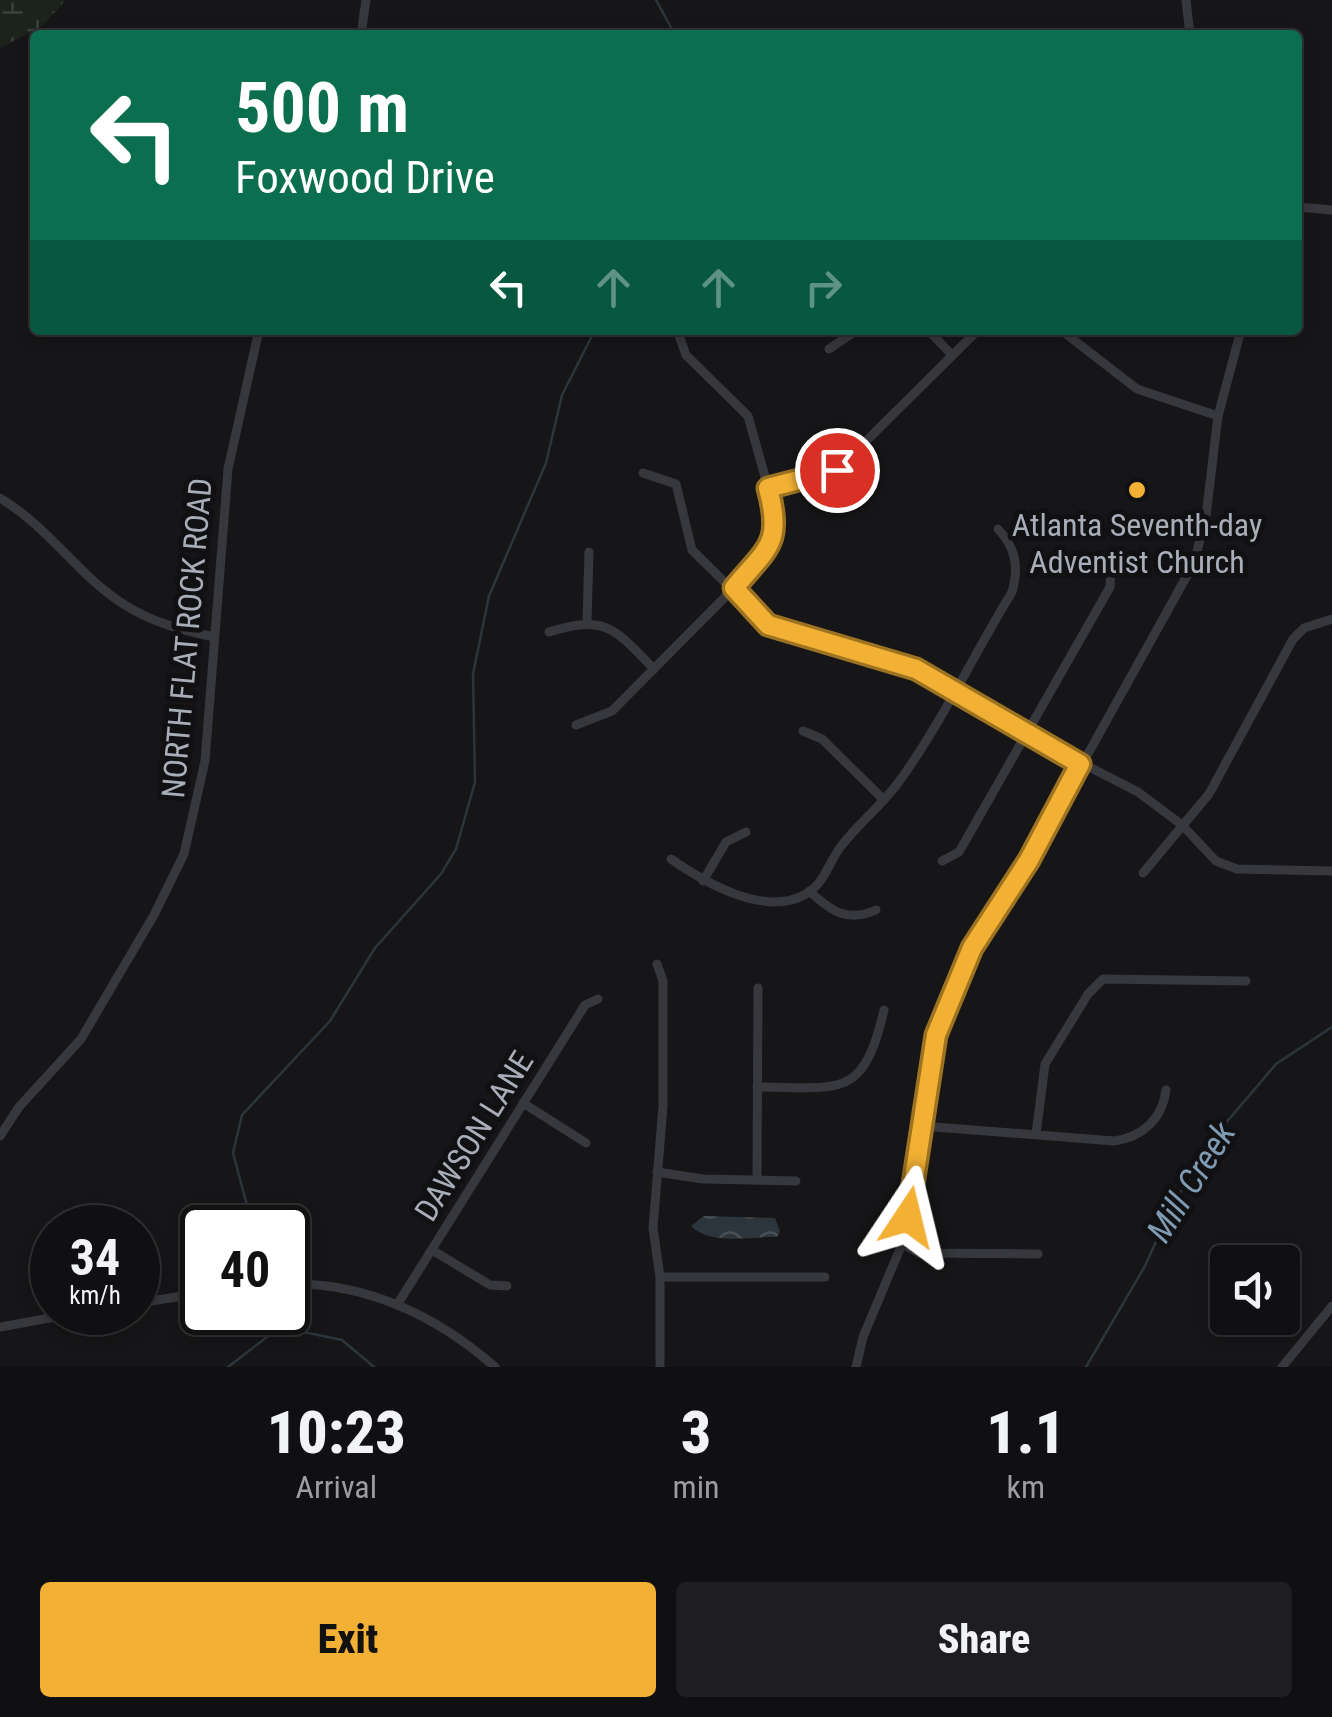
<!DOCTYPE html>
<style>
body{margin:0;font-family:"Roboto Condensed",sans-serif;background:#1e1e20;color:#f1f3f6;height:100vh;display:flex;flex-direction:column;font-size:38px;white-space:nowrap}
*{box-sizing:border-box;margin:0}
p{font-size:32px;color:#9c9d9f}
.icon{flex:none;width:55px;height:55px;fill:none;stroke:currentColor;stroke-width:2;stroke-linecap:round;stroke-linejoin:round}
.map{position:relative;height:1367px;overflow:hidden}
.side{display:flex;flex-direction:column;background:#101012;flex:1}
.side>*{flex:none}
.guide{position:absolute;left:30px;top:30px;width:1272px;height:305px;border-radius:10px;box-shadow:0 5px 15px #0003,0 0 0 2px #303032;background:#0b6e4f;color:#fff;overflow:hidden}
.tools{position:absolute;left:1210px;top:1245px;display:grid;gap:20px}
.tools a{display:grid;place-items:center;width:90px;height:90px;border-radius:10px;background:#101012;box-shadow:0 5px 15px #0003,0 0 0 2px #303032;font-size:50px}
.speed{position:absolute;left:30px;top:1205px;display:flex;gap:20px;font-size:50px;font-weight:700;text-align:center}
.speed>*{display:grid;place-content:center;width:130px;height:130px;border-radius:50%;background:#101012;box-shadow:0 5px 15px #0003,0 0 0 2px #303032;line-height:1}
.speed small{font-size:25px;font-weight:400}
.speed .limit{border:5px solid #111;border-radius:15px;background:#fff;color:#111}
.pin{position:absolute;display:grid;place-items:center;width:85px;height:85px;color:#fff;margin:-42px;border:5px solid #fff;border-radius:50%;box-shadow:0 2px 10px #0007}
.me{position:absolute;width:110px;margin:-55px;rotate:10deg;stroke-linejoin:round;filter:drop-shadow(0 0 8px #0008)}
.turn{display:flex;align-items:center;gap:35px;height:210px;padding:0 40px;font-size:45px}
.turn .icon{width:130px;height:130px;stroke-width:2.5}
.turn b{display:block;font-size:70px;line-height:85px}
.lanes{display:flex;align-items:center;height:95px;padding:0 40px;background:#0003;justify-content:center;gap:50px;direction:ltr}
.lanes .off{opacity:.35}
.eta{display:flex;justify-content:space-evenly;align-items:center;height:170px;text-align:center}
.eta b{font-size:60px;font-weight:800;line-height:70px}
.action{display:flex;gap:20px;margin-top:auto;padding:20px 40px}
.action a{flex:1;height:115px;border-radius:10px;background:#f2b134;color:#111;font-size:40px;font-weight:800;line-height:115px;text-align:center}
.action a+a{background:#1e1e20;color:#f1f3f6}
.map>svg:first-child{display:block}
.wetland{fill:url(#wetland-marsh)}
.water{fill:url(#water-waves)}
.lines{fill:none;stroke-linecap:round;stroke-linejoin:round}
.stream{stroke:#2c353c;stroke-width:2.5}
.minor{stroke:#37383d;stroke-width:9}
.route-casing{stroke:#9d7322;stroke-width:25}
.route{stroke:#f2b134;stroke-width:18}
.poi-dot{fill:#f2b134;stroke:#111113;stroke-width:4}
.labels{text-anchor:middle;stroke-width:10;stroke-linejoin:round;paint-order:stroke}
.poi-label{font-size:32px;fill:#a8adb8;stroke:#111113}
.street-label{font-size:32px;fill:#a8adb8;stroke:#111113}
.water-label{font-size:35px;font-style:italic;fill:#7f9bb3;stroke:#111113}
</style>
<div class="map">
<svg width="1332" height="1367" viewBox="0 0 1332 1367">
<defs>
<pattern id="wetland-marsh" width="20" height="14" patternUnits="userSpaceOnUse" patternTransform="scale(2.5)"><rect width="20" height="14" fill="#1c231d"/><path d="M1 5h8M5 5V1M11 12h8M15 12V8" fill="none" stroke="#3a403c"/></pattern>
<pattern id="water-waves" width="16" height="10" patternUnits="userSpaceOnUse" patternTransform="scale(2.5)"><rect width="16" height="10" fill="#2c353c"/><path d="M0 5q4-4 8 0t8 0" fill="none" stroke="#485056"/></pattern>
</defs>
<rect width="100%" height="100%" fill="#161618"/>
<path class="wetland" d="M 0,0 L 66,0 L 42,26 L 0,48 Z"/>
<path class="water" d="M 704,1216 L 775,1218 L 780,1231 L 777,1237 C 750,1236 711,1246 691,1226 Z"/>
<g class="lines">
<g class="stream">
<path d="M 656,0 L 675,35"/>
<path d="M 253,1228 L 233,1153 L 242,1115 L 330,1021 L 375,948 L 441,874 L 456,849 L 475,782 L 473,674 L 489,596 L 546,463 L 562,395 L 595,330"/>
<path d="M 284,1318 L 294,1330 L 342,1340 L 374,1367"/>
<path d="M 228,1367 L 267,1337 L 284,1312"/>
<path d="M 1086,1367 L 1145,1266 L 1173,1204 L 1225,1124 L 1276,1064 L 1332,1027"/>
</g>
<g class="minor">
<path d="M 1186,0 L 1190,35"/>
<path d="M 361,35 L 366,0"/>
<path d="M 1298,207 L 1332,210"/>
<path d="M 928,330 L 952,355"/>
<path d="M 1061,330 L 1137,389 L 1218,416"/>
<path d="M 829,349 L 857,330"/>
<path d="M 643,473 L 676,484 L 692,550 L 768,625 L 916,669 L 1029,736 L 1138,792 L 1182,825 L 1216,861 L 1237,869 L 1332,871"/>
<path d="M 768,488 L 837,470 L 978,330"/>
<path d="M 0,498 C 50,528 79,577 125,605 C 153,623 183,630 214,637"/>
<path d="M 587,621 L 589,552"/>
<path d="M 549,632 C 606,614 615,629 654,669"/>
<path d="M 576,725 L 612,711 L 734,588 L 772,542 L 778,523 L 748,416 L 686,355 L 677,330"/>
<path d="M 803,731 L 822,739 L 884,800"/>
<path d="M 671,859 C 704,882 765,918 806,894 C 825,883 829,861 842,845 C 859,823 881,806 898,783 C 941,724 974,654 1012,592 C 1019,567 1016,548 998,529"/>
<path d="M 942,861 L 959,852 L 1110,587 L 1111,568"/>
<path d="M 1143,873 L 1209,794 L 1293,639 L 1304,628 L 1332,619"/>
<path d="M 703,881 L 726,842 L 746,832"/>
<path d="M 809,891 C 831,911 847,923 876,910"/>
<path d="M 657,964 L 663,981 L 663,1106 L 653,1228 L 660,1277 L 660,1367"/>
<path d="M 757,1087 C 840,1087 863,1101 884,1010"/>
<path d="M 523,1103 L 586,1143"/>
<path d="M 922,1126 L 1114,1141 C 1142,1137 1162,1120 1166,1090"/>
<path d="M 1036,1134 L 1045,1064 L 1088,994 L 1103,979 L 1246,981"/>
<path d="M 0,1136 L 19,1107 L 81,1039 L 154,915 L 184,854 L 205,761 L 228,469 L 259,330"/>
<path d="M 657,1172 L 703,1179 L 796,1181"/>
<path d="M 757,1180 L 758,988"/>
<path d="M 902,1244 L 919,1253 L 1038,1254"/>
<path d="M 432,1250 L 490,1285 L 507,1286"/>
<path d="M 660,1277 L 825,1277"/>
<path d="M 288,1284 C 366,1282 437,1316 495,1367"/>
<path d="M 138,1303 L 202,1293"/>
<path d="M 397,1305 L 585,1005 L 598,999"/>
<path d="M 0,1327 L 82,1312"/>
<path d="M 856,1367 L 863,1337 L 902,1244 L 937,1035 L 972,948 L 1029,860 L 1194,563 L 1206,516 L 1218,416 L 1241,330"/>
<path d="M 1282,1367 L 1332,1306"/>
</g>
</g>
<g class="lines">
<g class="route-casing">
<path id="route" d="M 837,470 L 768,488 C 783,544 768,547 734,588 L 768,625 L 916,669 L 1080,764 L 1029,860 L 972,948 L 936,1035 L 908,1217"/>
</g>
<use href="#route" class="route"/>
</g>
<circle class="poi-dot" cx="1137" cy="490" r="10"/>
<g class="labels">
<g class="poi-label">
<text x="1137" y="536">Atlanta Seventh-day<tspan x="1137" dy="37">Adventist Church</tspan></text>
</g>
<g class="street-label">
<text transform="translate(187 638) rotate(-85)" y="11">NORTH FLAT ROCK ROAD</text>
<text transform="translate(474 1136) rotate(-58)" y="11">DAWSON LANE</text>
</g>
<g class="water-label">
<text transform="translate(1191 1182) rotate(-58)" y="12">Mill Creek</text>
</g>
</g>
</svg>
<div class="tools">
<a><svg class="icon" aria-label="sound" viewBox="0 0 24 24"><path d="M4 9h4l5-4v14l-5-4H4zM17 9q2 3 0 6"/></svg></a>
</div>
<div class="speed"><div>34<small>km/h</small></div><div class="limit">40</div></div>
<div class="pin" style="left:837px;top:470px;background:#d93025"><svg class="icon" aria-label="arrive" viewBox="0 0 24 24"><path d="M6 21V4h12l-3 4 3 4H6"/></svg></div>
<svg class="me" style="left:908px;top:1217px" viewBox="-20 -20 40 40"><path d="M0-17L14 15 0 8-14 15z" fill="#f2b134" stroke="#fff" stroke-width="4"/></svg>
<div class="guide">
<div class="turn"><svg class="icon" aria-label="left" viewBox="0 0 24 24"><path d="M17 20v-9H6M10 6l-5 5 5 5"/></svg><div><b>500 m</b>Foxwood Drive</div></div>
<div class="lanes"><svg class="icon" aria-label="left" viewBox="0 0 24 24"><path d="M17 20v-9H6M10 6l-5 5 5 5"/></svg><svg class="icon off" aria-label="ahead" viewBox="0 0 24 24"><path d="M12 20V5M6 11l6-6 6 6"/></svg><svg class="icon off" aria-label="ahead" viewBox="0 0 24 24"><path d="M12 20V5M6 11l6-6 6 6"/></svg><svg class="icon off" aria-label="right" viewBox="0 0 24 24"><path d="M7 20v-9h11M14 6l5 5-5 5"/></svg></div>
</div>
</div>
<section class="side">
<div class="eta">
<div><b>10:23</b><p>Arrival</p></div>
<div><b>3</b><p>min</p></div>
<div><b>1.1</b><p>km</p></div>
</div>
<div class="action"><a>Exit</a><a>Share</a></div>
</section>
